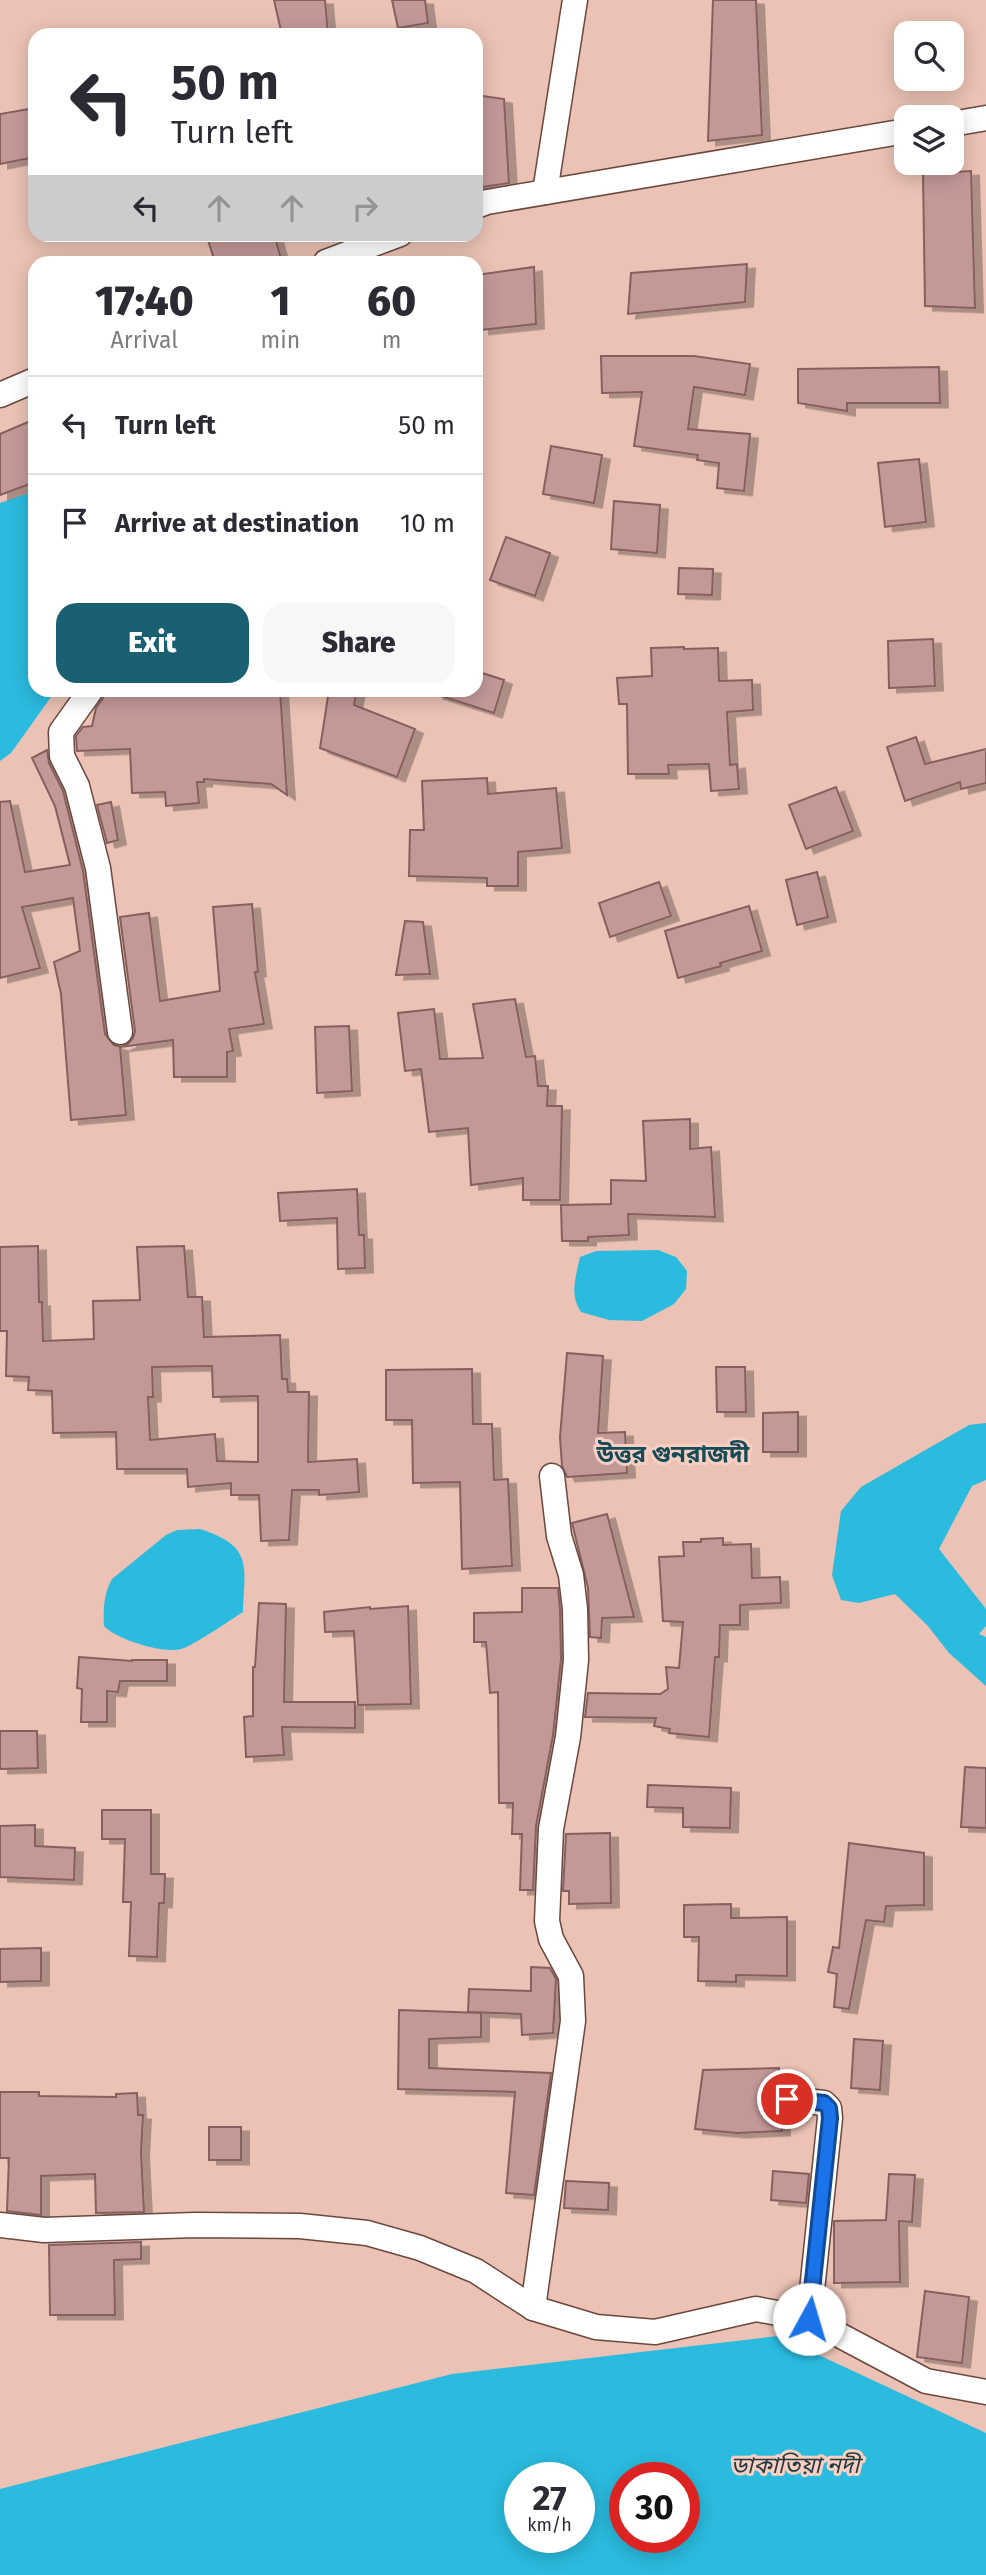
<!DOCTYPE html>
<meta charset="utf-8">
<style>
body{margin:0;font-family:"Fira Sans","Noto Sans Bengali",sans-serif;background:#f7f7f7;color:#2b2b33;height:100vh;display:flex;flex-direction:column;font-size:26px;white-space:nowrap}
*{box-sizing:border-box;margin:0}
p{font-size:23px;color:#7c7c81}
.icon{flex:none;width:38px;height:38px;fill:none;stroke:currentColor;stroke-width:2;stroke-linecap:round;stroke-linejoin:round}
.map{position:relative;flex:1;overflow:hidden}
.drawer{position:absolute;left:28px;top:256px;width:455px;height:441px;display:flex;flex-direction:column;background:#fff;border-radius:21px;box-shadow:0 4px 18px #0003}
.drawer>*{flex:none}
.guide{position:absolute;left:28px;top:28px;width:455px;height:214px;border-radius:21px;box-shadow:0 4px 18px #0003;background:#fff;color:#2b2b33;overflow:hidden}
.buttons{position:absolute;left:894px;top:21px;display:grid;gap:14px}
.buttons a{display:grid;place-items:center;width:70px;height:70px;border-radius:14px;background:#fff;box-shadow:0 4px 18px #0003;font-size:35px}
.speed{position:absolute;left:504px;top:2462px;display:flex;gap:14px;font-size:35px;font-weight:700;text-align:center}
.speed>*{display:grid;place-content:center;width:91px;height:91px;border-radius:50%;background:#fff;box-shadow:0 4px 18px #0003;line-height:1}
.speed small{font-size:18px;font-weight:400}
.speed .limit{border:10px solid #d22;background:#fff;color:#111}
.pin{position:absolute;display:grid;place-items:center;width:60px;height:60px;color:#fff;margin:-30px;border:4px solid #fff;border-radius:50%;box-shadow:0 2px 7px #0007}
.me{position:absolute;width:77px;margin:-38px;rotate:6deg;stroke-linejoin:round;filter:drop-shadow(0 0 5px #0008)}
.turn{display:flex;align-items:center;gap:24px;height:147px;padding:0 28px;font-size:32px}
.turn .icon{width:91px;height:91px;stroke-width:2.5}
.turn b{display:block;font-size:49px;line-height:60px}
.lanes{display:flex;align-items:center;height:66px;padding:0 28px;background:#0003;justify-content:center;gap:35px;direction:ltr}
.lanes .off{opacity:.35}
.eta{display:flex;justify-content:space-evenly;align-items:center;height:119px;text-align:center}
.eta b{font-size:42px;font-weight:800;line-height:49px}
.cta{display:flex;gap:14px;margin-top:auto;padding:14px 28px}
.cta a{flex:1;height:80px;border-radius:21px;background:#1b6072;color:#fff;font-size:28px;font-weight:800;line-height:80px;text-align:center}
.cta a+a{background:#f7f7f7;color:#2b2b33}
ul{padding:0;list-style:none}
li{display:flex;align-items:center;gap:21px;height:98px;padding:0 28px;border-top:2px solid #e1e1e2}
li div{flex:1}
li b{display:block;font-size:26px}
li em{font-style:normal}
.map>svg:first-child{display:block}
.water{fill:#2abbdf;fill-rule:evenodd}
.building{fill:#c39998;stroke:#86605f;stroke-width:2;fill-rule:evenodd;filter:url(#shadow)}
.lines{fill:none;stroke-linecap:round;stroke-linejoin:round}
.street-casing{stroke:#6a483d;stroke-width:27}
.street{stroke:#fff;stroke-width:24}
.route-casing{stroke:#114b97;stroke-width:18}
.route{stroke:#1a73e8;stroke-width:12}
.labels{text-anchor:middle;stroke-width:6;stroke-linejoin:round;paint-order:stroke}
.water-label{font-size:23px;font-style:italic;fill:#22383f;stroke:#f9cfc1}
.quarter-label{font-size:24px;font-weight:bold;fill:#154b59;stroke:#f9cfc1}
</style>
<div class="map">
<svg width="986" height="2575" viewBox="0 0 986 2575">
<defs>
<filter id="shadow"><feDropShadow dx="8" dy="4.5" stdDeviation="0" flood-color="#0004"/></filter>
</defs>
<rect width="100%" height="100%" fill="#ebc2b5"/>
<g class="water">
<path d="M 35,491 L 35,690 L 56,690 L 11,753 L 0,761 L 0,503 Z"/>
<path d="M 658,1250 L 676,1257 L 687,1271 L 686,1289 L 674,1304 L 642,1321 L 609,1320 L 581,1312 C 569,1294 576,1277 580,1257 L 596,1251 Z"/>
<path d="M 986,1423 L 986,1480 L 972,1486 L 939,1549 L 986,1609 L 986,1626 L 979,1634 L 986,1637 L 986,1686 L 949,1653 L 928,1626 L 895,1594 L 859,1603 L 841,1600 L 832,1575 L 841,1511 L 861,1487 L 969,1425 Z"/>
<path d="M 200,1529 C 253,1546 245,1565 243,1612 C 230,1620 193,1646 181,1649 C 162,1654 116,1639 104,1626 C 103,1609 104,1593 112,1579 L 166,1535 L 177,1530 Z"/>
<path d="M 778,2336 L 986,2433 L 986,2575 L 0,2575 L 0,2489 L 452,2374 ZM 579,2478 L 579,2538 L 520,2538 L 520,2478 ZM 684,2478 L 684,2538 L 625,2538 L 625,2478 Z"/>
</g>
<g class="building">
<path d="M 274,0 L 325,0 L 328,35 L 282,35 Z"/>
<path d="M 392,0 L 425,0 L 428,23 L 398,28 Z"/>
<path d="M 713,0 L 756,0 L 762,135 L 708,141 Z"/>
<path d="M 476,95 L 504,99 L 509,183 L 476,188 Z"/>
<path d="M 35,108 L 35,157 L 0,164 L 0,114 Z"/>
<path d="M 971,171 L 975,308 L 925,306 L 923,174 Z"/>
<path d="M 206,234 L 274,234 L 282,262 L 215,262 Z"/>
<path d="M 747,264 L 745,302 L 628,314 L 631,273 Z"/>
<path d="M 534,267 L 536,324 L 481,330 L 476,275 Z"/>
<path d="M 601,356 L 694,356 L 750,364 L 745,395 L 694,387 L 688,429 L 750,434 L 744,491 L 717,488 L 719,463 L 697,460 L 698,455 L 634,446 L 642,392 L 602,393 Z"/>
<path d="M 939,367 L 940,403 L 847,403 L 847,411 L 798,403 L 798,369 Z"/>
<path d="M 35,419 L 35,482 L 0,495 L 0,434 Z"/>
<path d="M 551,446 L 602,455 L 594,503 L 543,494 Z"/>
<path d="M 919,459 L 926,522 L 885,527 L 878,463 Z"/>
<path d="M 614,501 L 660,505 L 657,553 L 611,549 Z"/>
<path d="M 506,537 L 550,553 L 535,596 L 490,580 Z"/>
<path d="M 679,568 L 713,569 L 712,595 L 678,594 Z"/>
<path d="M 933,639 L 935,686 L 889,688 L 888,641 Z"/>
<path d="M 684,647 L 684,649 L 718,648 L 719,681 L 752,680 L 753,710 L 727,712 L 730,765 L 737,764 L 739,789 L 711,791 L 709,764 L 668,765 L 669,774 L 628,774 L 627,704 L 619,704 L 617,678 L 652,676 L 651,648 Z"/>
<path d="M 476,671 L 504,680 L 494,713 L 435,694 L 435,690 L 476,690 Z"/>
<path d="M 106,690 L 280,690 L 287,795 L 271,784 L 204,779 L 204,782 L 197,782 L 199,803 L 166,806 L 165,792 L 132,793 L 130,749 L 77,751 L 76,736 L 83,727 L 92,726 L 96,708 L 103,698 Z"/>
<path d="M 329,690 L 357,690 L 354,705 L 415,729 L 397,777 L 320,748 Z"/>
<path d="M 916,737 L 925,764 L 986,749 L 986,783 L 961,789 L 960,782 L 905,801 L 887,747 Z"/>
<path d="M 47,750 L 49,763 L 63,791 L 83,871 L 105,1034 L 114,1045 L 121,1047 L 128,1044 L 133,1038 L 135,1031 L 120,917 L 149,913 L 160,1001 L 220,991 L 213,907 L 252,904 L 258,972 L 255,972 L 264,1024 L 229,1029 L 233,1051 L 227,1052 L 227,1077 L 174,1077 L 173,1040 L 120,1047 L 126,1115 L 71,1120 L 61,994 L 54,962 L 80,951 L 73,898 L 22,907 L 40,968 L 0,978 L 0,802 L 10,801 L 25,872 L 70,865 L 55,806 L 32,758 Z"/>
<path d="M 487,778 L 488,794 L 556,788 L 562,848 L 518,852 L 518,886 L 487,886 L 487,878 L 409,876 L 410,830 L 424,830 L 422,781 Z"/>
<path d="M 836,787 L 853,831 L 806,849 L 789,805 Z"/>
<path d="M 111,802 L 118,840 L 107,843 L 97,805 Z"/>
<path d="M 817,872 L 828,917 L 797,925 L 786,880 Z"/>
<path d="M 659,882 L 671,916 L 610,937 L 599,903 Z"/>
<path d="M 749,906 L 762,951 L 720,963 L 721,966 L 678,978 L 665,931 Z"/>
<path d="M 405,921 L 423,922 L 430,974 L 396,975 Z"/>
<path d="M 515,999 L 526,1057 L 535,1056 L 538,1086 L 548,1086 L 547,1106 L 562,1106 L 560,1200 L 523,1200 L 523,1178 L 471,1185 L 468,1128 L 429,1132 L 421,1069 L 405,1071 L 398,1013 L 434,1009 L 440,1059 L 483,1058 L 473,1004 Z"/>
<path d="M 349,1026 L 352,1091 L 317,1093 L 315,1027 Z"/>
<path d="M 690,1119 L 690,1149 L 711,1147 L 715,1217 L 628,1214 L 629,1235 L 588,1237 L 588,1241 L 562,1241 L 561,1205 L 611,1204 L 611,1180 L 646,1181 L 643,1121 Z"/>
<path d="M 357,1189 L 359,1235 L 364,1235 L 365,1268 L 338,1269 L 337,1218 L 280,1221 L 278,1193 Z"/>
<path d="M 38,1246 L 39,1302 L 42,1302 L 43,1341 L 94,1339 L 93,1301 L 140,1300 L 137,1247 L 184,1246 L 188,1297 L 202,1297 L 204,1337 L 280,1335 L 282,1379 L 287,1379 L 288,1392 L 309,1392 L 308,1462 L 357,1459 L 359,1492 L 319,1495 L 319,1490 L 292,1490 L 289,1540 L 261,1541 L 259,1495 L 231,1495 L 231,1483 L 188,1487 L 187,1469 L 117,1469 L 116,1432 L 53,1433 L 52,1391 L 28,1390 L 29,1377 L 6,1376 L 7,1331 L 0,1331 L 0,1247 ZM 212,1366 L 213,1397 L 258,1396 L 258,1462 L 217,1461 L 215,1434 L 150,1440 L 148,1397 L 153,1397 L 152,1367 Z"/>
<path d="M 567,1353 L 603,1356 L 598,1433 L 625,1432 L 627,1473 L 567,1477 L 562,1466 L 560,1437 Z"/>
<path d="M 716,1367 L 745,1367 L 746,1412 L 717,1412 Z"/>
<path d="M 472,1369 L 473,1424 L 492,1424 L 494,1480 L 508,1479 L 512,1566 L 462,1569 L 460,1482 L 413,1483 L 412,1420 L 386,1420 L 386,1370 Z"/>
<path d="M 798,1412 L 798,1452 L 763,1452 L 763,1413 Z"/>
<path d="M 607,1514 L 634,1617 L 602,1618 L 601,1638 L 590,1637 L 588,1588 L 572,1523 Z"/>
<path d="M 723,1538 L 723,1545 L 751,1544 L 752,1578 L 780,1577 L 781,1603 L 740,1605 L 740,1625 L 720,1625 L 719,1657 L 715,1657 L 709,1737 L 669,1733 L 670,1729 L 654,1726 L 656,1718 L 585,1717 L 588,1693 L 660,1694 L 668,1689 L 666,1667 L 679,1668 L 683,1622 L 663,1621 L 659,1557 L 684,1556 L 683,1542 L 701,1542 L 701,1539 Z"/>
<path d="M 522,1588 L 558,1588 L 560,1610 L 561,1659 L 553,1735 L 536,1826 L 533,1890 L 520,1890 L 522,1834 L 512,1834 L 513,1803 L 499,1803 L 498,1692 L 490,1693 L 486,1642 L 474,1642 L 474,1613 L 522,1612 Z"/>
<path d="M 259,1603 L 286,1604 L 284,1702 L 355,1702 L 355,1728 L 282,1727 L 284,1755 L 246,1757 L 244,1717 L 253,1716 L 253,1667 L 255,1667 Z"/>
<path d="M 408,1606 L 411,1704 L 358,1705 L 354,1631 L 325,1632 L 324,1612 L 370,1607 L 370,1609 Z"/>
<path d="M 79,1657 L 132,1661 L 132,1660 L 167,1660 L 167,1681 L 120,1681 L 118,1692 L 107,1691 L 107,1722 L 81,1722 L 82,1689 L 77,1688 Z"/>
<path d="M 0,1731 L 37,1731 L 38,1768 L 0,1769 Z"/>
<path d="M 965,1767 L 986,1768 L 986,1828 L 961,1827 Z"/>
<path d="M 648,1785 L 731,1788 L 730,1828 L 683,1827 L 683,1808 L 647,1807 Z"/>
<path d="M 102,1810 L 151,1810 L 151,1874 L 165,1874 L 164,1903 L 159,1903 L 157,1957 L 129,1956 L 131,1902 L 123,1902 L 125,1839 L 102,1839 Z"/>
<path d="M 35,1825 L 35,1846 L 75,1848 L 74,1880 L 0,1877 L 0,1826 Z"/>
<path d="M 610,1833 L 611,1903 L 569,1904 L 569,1891 L 563,1891 L 566,1834 Z"/>
<path d="M 849,1843 L 924,1853 L 924,1905 L 886,1906 L 884,1922 L 866,1920 L 849,2009 L 834,2007 L 837,1974 L 828,1972 L 833,1947 L 839,1948 Z"/>
<path d="M 731,1904 L 731,1918 L 787,1917 L 787,1976 L 736,1975 L 736,1982 L 698,1981 L 699,1937 L 684,1937 L 684,1905 Z"/>
<path d="M 41,1948 L 41,1981 L 0,1982 L 0,1949 Z"/>
<path d="M 531,1967 L 550,1968 L 556,1979 L 553,2033 L 522,2035 L 521,2014 L 468,2012 L 469,1989 L 531,1991 Z"/>
<path d="M 399,2010 L 481,2013 L 481,2037 L 429,2039 L 429,2068 L 551,2073 L 534,2195 L 506,2193 L 515,2092 L 398,2089 Z"/>
<path d="M 854,2039 L 883,2041 L 880,2090 L 851,2088 Z"/>
<path d="M 779,2068 L 780,2086 L 775,2091 L 772,2098 L 774,2106 L 781,2112 L 782,2131 L 737,2133 L 695,2129 L 703,2070 Z"/>
<path d="M 0,2092 L 39,2092 L 39,2096 L 116,2097 L 116,2094 L 137,2093 L 138,2115 L 143,2115 L 141,2152 L 144,2212 L 96,2213 L 95,2174 L 41,2176 L 41,2215 L 7,2211 L 9,2158 L 0,2158 Z"/>
<rect x="209" y="2127" width="32" height="33"/>
<path d="M 773,2171 L 809,2174 L 806,2203 L 771,2200 Z"/>
<path d="M 889,2174 L 915,2175 L 912,2222 L 899,2221 L 900,2282 L 834,2283 L 834,2221 L 886,2220 Z"/>
<path d="M 566,2181 L 609,2183 L 608,2210 L 564,2208 Z"/>
<path d="M 141,2242 L 141,2259 L 114,2260 L 115,2315 L 50,2315 L 49,2245 Z"/>
<path d="M 925,2291 L 969,2297 L 962,2363 L 917,2357 Z"/>
</g>
<g class="lines">
<g class="street-casing">
<g id="street">
<path d="M 952,124 L 986,118"/>
<path d="M 545,192 L 575,0"/>
<path d="M 476,206 L 487,202 L 906,131"/>
<path d="M 326,262 L 400,234"/>
<path d="M 0,395 L 35,380"/>
<path d="M 91,690 L 61,732 L 62,756 L 77,786 L 98,868 L 120,1032"/>
<path d="M 787,2099 L 824,2103 L 829,2108 L 830,2118 L 809,2319"/>
<path d="M 0,2225 L 44,2230 L 195,2225 L 300,2226 L 367,2233 L 420,2248 L 476,2271 L 533,2308 L 596,2327 L 655,2332 L 756,2309 L 809,2319 L 926,2381 L 986,2392"/>
<path d="M 533,2308 L 573,2021 L 571,1976 L 551,1939 L 547,1921 L 551,1829 L 568,1737 L 576,1660 L 575,1609 L 571,1575 L 559,1536 L 552,1476"/>
</g>
</g>
<use href="#street" class="street"/>
</g>
<g class="lines">
<g class="route-casing">
<path id="route" d="M 787,2099 L 824,2103 L 829,2108 L 830,2118 L 809,2319"/>
</g>
<use href="#route" class="route"/>
</g>
<g class="labels">
<g class="water-label">
<text x="795" y="2473">ডাকাতিয়া নদী</text>
</g>
<g class="quarter-label">
<text x="673" y="1462">উত্তর গুনরাজদী</text>
</g>
</g>
</svg>
<div class="buttons">
<a><svg class="icon" aria-label="search" viewBox="0 0 24 24"><circle cx="10" cy="10" r="6"/><path d="M15 15l6 6"/></svg></a>
<a><svg class="icon" aria-label="layers" viewBox="0 0 24 24"><path d="M12 4l9 5-9 5-9-5zM3 14l9 5 9-5"/></svg></a>
</div>
<div class="speed"><div>27<small>km/h</small></div><div class="limit">30</div></div>
<div class="pin" style="left:787px;top:2099px;background:#d93025"><svg class="icon" aria-label="arrive" viewBox="0 0 24 24"><path d="M6 21V4h12l-3 4 3 4H6"/></svg></div>
<svg class="me" style="left:809px;top:2319px" viewBox="-20 -20 40 40"><circle r="19" fill="#fff"/><path d="M0-13L10 11 0 6-10 11z" fill="#1a73e8"/></svg>
<div class="guide">
<div class="turn"><svg class="icon" aria-label="left" viewBox="0 0 24 24"><path d="M17 20v-9H6M10 6l-5 5 5 5"/></svg><div><b>50 m</b>Turn left</div></div>
<div class="lanes"><svg class="icon" aria-label="left" viewBox="0 0 24 24"><path d="M17 20v-9H6M10 6l-5 5 5 5"/></svg><svg class="icon off" aria-label="ahead" viewBox="0 0 24 24"><path d="M12 20V5M6 11l6-6 6 6"/></svg><svg class="icon off" aria-label="ahead" viewBox="0 0 24 24"><path d="M12 20V5M6 11l6-6 6 6"/></svg><svg class="icon off" aria-label="right" viewBox="0 0 24 24"><path d="M7 20v-9h11M14 6l5 5-5 5"/></svg></div>
</div>
<section class="drawer">
<div class="eta">
<div><b>17:40</b><p>Arrival</p></div>
<div><b>1</b><p>min</p></div>
<div><b>60</b><p>m</p></div>
</div>
<ul>
<li><svg class="icon" aria-label="left" viewBox="0 0 24 24"><path d="M17 20v-9H6M10 6l-5 5 5 5"/></svg><div><b>Turn left</b></div><em>50 m</em></li>
<li><svg class="icon" aria-label="arrive" viewBox="0 0 24 24"><path d="M6 21V4h12l-3 4 3 4H6"/></svg><div><b>Arrive at destination</b></div><em>10 m</em></li>
</ul>
<div class="cta"><a>Exit</a><a>Share</a></div>
</section>
</div>
